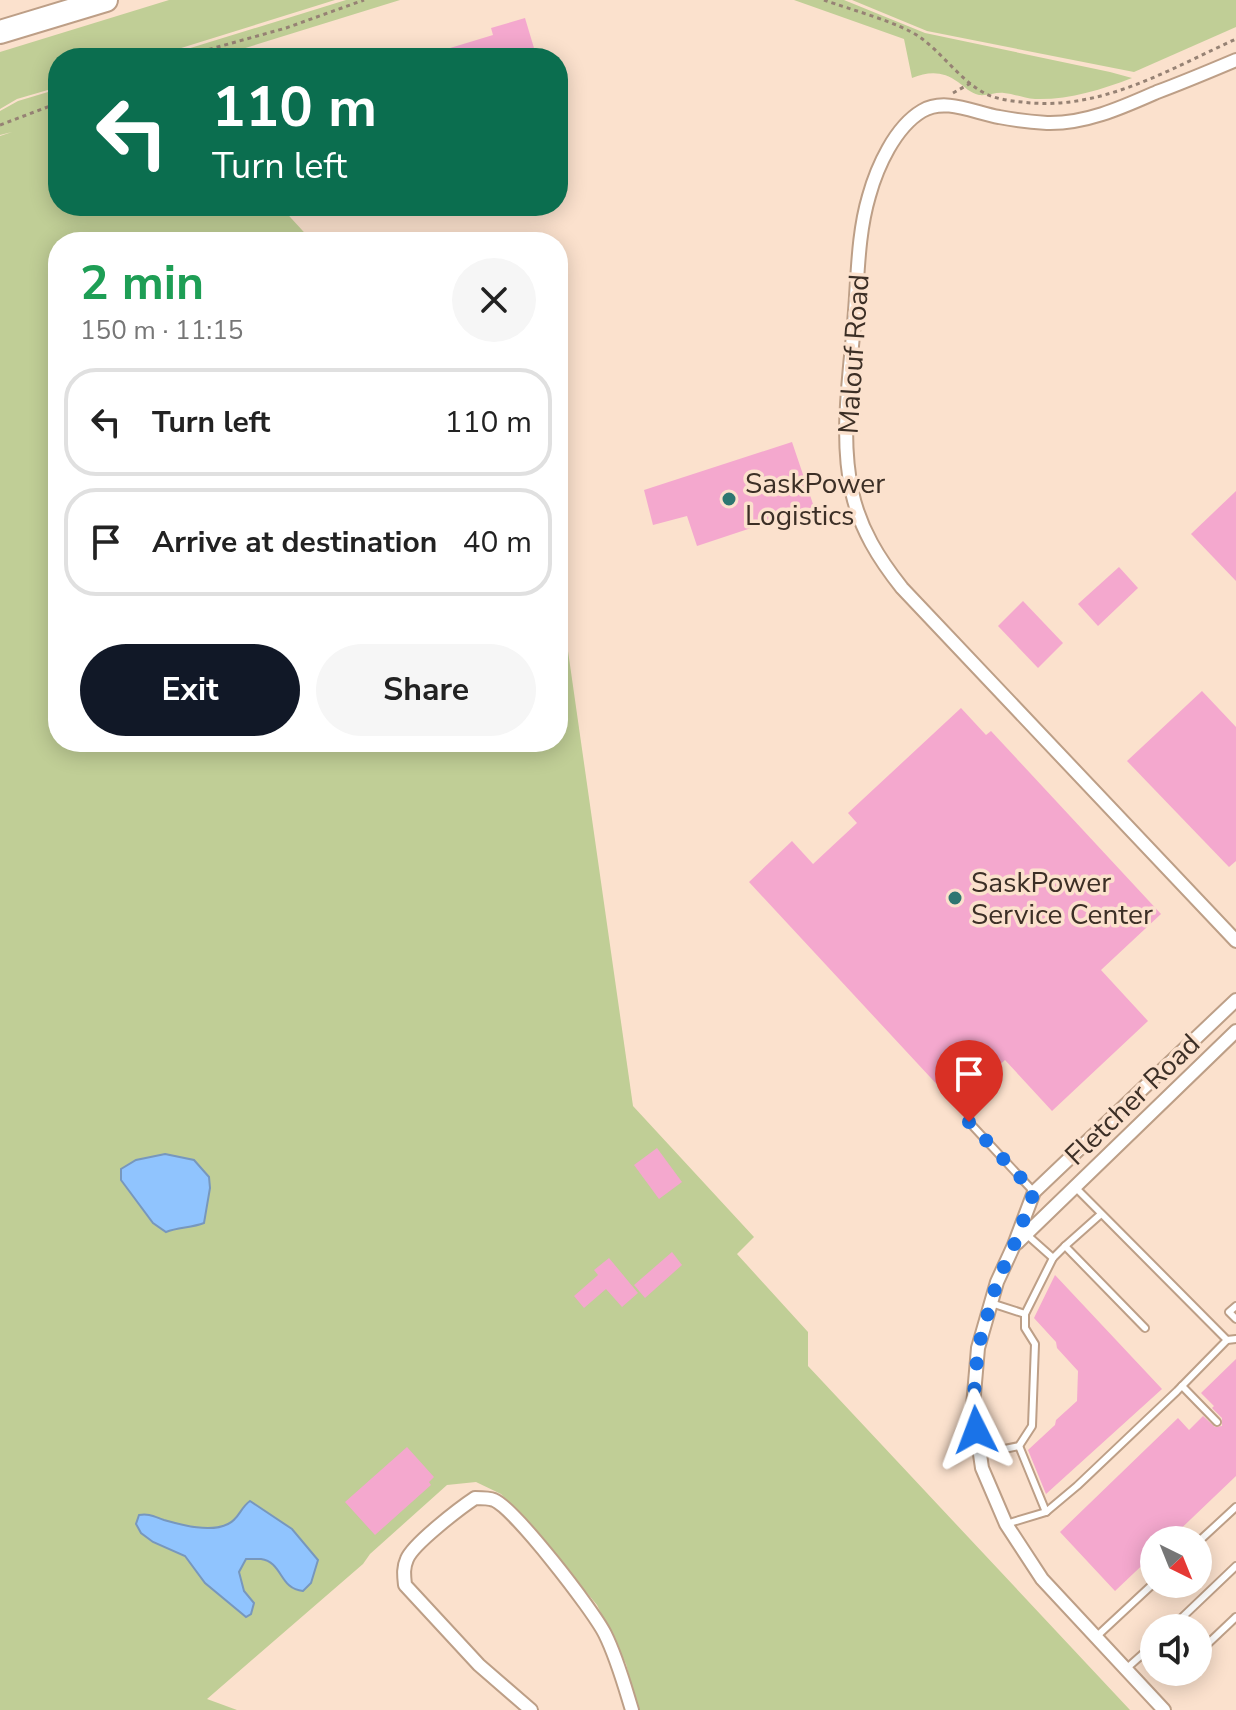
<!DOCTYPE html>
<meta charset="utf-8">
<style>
body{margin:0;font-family:"Nunito Sans",sans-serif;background:#f6f6f6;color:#222;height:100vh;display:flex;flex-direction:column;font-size:30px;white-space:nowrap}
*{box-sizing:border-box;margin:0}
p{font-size:26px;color:#767676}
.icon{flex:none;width:44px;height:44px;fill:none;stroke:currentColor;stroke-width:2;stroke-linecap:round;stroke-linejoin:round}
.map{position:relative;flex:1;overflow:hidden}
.panel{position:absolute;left:48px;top:232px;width:520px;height:520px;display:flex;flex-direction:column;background:#fff;border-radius:32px;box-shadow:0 4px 20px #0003}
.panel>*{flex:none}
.top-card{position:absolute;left:48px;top:48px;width:520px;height:168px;border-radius:32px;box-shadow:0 4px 20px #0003;background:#0b6e4f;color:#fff;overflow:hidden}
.needle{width:52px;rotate:137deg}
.controls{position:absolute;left:1140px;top:1526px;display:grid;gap:16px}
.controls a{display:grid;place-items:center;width:72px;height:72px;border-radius:50%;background:#fff;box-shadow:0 4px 20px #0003;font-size:40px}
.pin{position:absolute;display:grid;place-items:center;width:68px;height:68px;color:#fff;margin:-82px -34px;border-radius:50% 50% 50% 0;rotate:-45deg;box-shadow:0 0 8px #0007}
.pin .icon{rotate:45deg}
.me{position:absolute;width:88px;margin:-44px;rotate:357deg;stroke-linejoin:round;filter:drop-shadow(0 0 6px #0008)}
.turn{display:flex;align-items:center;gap:28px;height:168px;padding:0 32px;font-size:36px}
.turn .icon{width:104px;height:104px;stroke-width:2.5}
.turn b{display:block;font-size:56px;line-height:68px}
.round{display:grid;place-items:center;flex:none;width:84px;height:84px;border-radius:42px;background:#f6f6f6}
.overview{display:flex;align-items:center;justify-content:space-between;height:136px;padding:0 32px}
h1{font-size:48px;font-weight:700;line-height:60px;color:#1e9e55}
.action{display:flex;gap:16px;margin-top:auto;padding:16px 32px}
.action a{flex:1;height:92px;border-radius:48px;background:#111827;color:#fff;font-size:32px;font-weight:700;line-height:92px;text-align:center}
.action a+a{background:#f6f6f6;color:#222}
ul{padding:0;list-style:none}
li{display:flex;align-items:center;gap:24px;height:108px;margin:0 16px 12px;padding:0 16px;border:4px solid #e0e0e0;border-radius:32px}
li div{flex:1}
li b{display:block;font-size:30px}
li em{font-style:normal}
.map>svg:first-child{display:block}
.green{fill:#c0ce96}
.water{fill:#90c4fe;stroke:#7797bd;stroke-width:2}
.building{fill:#f4a8ce}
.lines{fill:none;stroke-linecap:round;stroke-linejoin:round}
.lane-casing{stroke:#bd9f87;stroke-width:10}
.street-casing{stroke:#bd9f87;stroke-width:16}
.highway-casing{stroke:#bd9f87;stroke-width:26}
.path{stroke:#968274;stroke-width:3;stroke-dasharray:4 4;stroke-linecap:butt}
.lane{stroke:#fff;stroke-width:6}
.street{stroke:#fff;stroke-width:12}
.highway{stroke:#fff;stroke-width:22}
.route{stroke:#1a73e8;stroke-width:14;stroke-dasharray:0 25.2}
.poi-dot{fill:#2e7671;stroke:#fbe1cd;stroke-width:3}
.labels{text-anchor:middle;stroke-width:7;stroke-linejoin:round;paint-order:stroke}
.street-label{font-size:28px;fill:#3c2f26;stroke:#fbe1cd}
.poi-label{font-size:28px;fill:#3c2f26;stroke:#fbe1cd;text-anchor:start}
</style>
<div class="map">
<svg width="1236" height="1710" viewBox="0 0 1236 1710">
<rect width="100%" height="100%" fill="#fbe1cd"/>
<g class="green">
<path d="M 169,0 L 335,0 L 149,58 L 58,58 L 58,87 L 17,99 L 0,109 L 0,52 Z"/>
<path d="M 346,0 L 400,0 L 213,58 L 158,58 Z"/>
<path d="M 794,0 L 844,0 L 925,33 L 1110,72 L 1132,78 C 1101,90 1068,100 1035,99 C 1024,98 1014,94 1004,93 C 996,92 987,96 979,95 C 970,93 965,87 958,82 C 943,71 929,71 912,78 L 904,39 Z"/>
<path d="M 852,0 L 1236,0 L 1236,27 L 1134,72 L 927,31 Z"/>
<path d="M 58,89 L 58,206 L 280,206 L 313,242 L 58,242 L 58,742 L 558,742 L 558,581 L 633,1106 L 754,1237 L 737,1254 L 808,1332 L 808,1366 L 1130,1710 L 638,1710 L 626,1664 L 597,1605 L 533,1528 L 501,1494 L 476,1482 L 447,1485 L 370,1554 L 363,1564 L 207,1699 L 237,1710 L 0,1710 L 0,136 L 12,132 L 0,135 L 0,111 L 18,101 Z"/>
</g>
<g class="water">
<path d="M 165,1154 L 194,1160 L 209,1177 L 210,1188 L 204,1223 C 191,1228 178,1227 166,1232 L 153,1223 L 121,1180 L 121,1169 L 136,1160 Z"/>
<path d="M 250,1501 L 292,1529 L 318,1560 L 311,1583 L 303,1591 C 279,1589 283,1562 261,1559 C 260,1559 247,1559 246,1559 L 239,1572 L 244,1591 L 254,1603 L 251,1614 L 246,1617 L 205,1583 L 185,1556 L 153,1542 L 141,1533 L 136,1524 L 139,1515 C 149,1513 155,1517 164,1520 C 182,1525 210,1533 228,1524 C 239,1519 240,1508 250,1501 Z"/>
</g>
<g class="building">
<path d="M 525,18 L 537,58 L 427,58 L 427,55 L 493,35 L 491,28 Z"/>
<path d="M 792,442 L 814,507 L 697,546 L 687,516 L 653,525 L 644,490 Z"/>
<path d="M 1236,491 L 1236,581 L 1191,534 Z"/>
<path d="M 1119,567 L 1138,588 L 1098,626 L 1078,604 Z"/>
<path d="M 1023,601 L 1063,643 L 1038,668 L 998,626 Z"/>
<path d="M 1202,691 L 1236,727 L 1236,861 L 1229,867 L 1127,761 Z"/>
<path d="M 961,708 L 986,735 L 991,731 L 1161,914 L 1101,970 L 1148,1021 L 1052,1111 L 1005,1060 L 956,1105 L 749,882 L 792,841 L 813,864 L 857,823 L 848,813 Z"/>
<path d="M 657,1148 L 682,1182 L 659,1199 L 634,1165 Z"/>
<path d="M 672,1252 L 682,1265 L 645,1298 L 634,1285 Z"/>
<path d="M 609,1258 L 638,1293 L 622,1307 L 606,1289 L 584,1308 L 574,1296 L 598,1275 L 594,1270 Z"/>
<path d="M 1055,1275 L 1162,1389 L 1046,1494 L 1028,1450 L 1055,1425 L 1056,1420 L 1077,1401 L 1078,1371 L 1057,1348 L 1056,1342 L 1034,1318 Z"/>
<path d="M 1236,1359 L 1236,1476 L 1169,1540 L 1154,1540 L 1154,1554 L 1115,1591 L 1060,1532 L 1178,1418 L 1189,1430 L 1203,1416 L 1215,1427 L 1222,1426 L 1222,1418 L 1212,1408 L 1214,1406 L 1201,1393 Z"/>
<path d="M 407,1447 L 434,1477 L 429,1482 L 431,1485 L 375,1535 L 345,1502 Z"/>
</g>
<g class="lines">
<g class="lane-casing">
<g id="lane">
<path d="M 969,1122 L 1034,1192"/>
<path d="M 1075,1187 L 1227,1340"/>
<path d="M 1026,1234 L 1053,1258"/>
<path d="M 1065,1246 L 1101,1214"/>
<path d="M 991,1303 L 1025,1314"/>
<path d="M 1236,1306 L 1229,1312 L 1236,1319"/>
<path d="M 1182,1386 L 1217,1422"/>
<path d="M 1019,1446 L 1046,1512"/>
<path d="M 980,1454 L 1019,1446 L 1032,1426 L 1035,1344 L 1025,1328 L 1025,1314 L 1053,1258 L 1065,1246 L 1145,1328"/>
<path d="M 1006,1524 L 1046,1512 L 1077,1486 L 1177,1391 L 1227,1340 L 1236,1339"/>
<path d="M 1198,1542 L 1236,1507"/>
<path d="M 1171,1628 L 1236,1566"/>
<path d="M 1096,1637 L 1154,1583"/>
<path d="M 1198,1653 L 1236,1617"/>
<path d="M 1127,1668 L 1154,1644"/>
</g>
</g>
<g class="street-casing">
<g id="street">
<path d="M 1236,60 C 1210,71 1184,82 1157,92 C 1123,107 1086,124 1047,123 C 1031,122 1014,120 999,117 C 975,113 945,97 922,111 C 895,127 877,167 869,196 C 858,233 858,273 855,311 C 851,370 839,433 852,492 C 860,529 879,559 902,588 L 1236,941"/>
<path d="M 1017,1243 L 1236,1031"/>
<path d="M 531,1710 L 479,1665 L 405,1585 C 404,1575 403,1568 407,1559 C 413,1544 460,1508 475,1498 C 481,1498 489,1498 494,1500 C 515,1509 593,1610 605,1634 C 617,1658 624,1684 632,1710"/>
<path d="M 1164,1710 L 1042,1579 L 1006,1524 L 982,1468 L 973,1406 L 978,1348 L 997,1282 L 1014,1245 L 1034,1192 L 1236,1000"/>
</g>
</g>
<g class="highway-casing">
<path id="highway" d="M 0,32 L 106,0"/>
</g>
<g class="path">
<path d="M 824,0 C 851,10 899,22 921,38 C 944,55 961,81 986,94 C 997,99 1010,101 1022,102 C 1099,112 1168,70 1236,39"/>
<path d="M 178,58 L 286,28 L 364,0"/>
<path d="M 953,93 L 971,83"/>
<path d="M 0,125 L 58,103"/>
</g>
<use href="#lane" class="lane"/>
<use href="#street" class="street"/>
<use href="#highway" class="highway"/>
</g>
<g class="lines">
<path class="route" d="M 969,1122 L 1034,1192 L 1014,1245 L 997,1282 L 978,1348 L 973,1406 L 976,1430"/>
</g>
<g class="poi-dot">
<circle cx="729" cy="499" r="8"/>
<circle cx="955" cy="898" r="8"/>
</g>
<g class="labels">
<g class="street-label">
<text transform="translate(853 354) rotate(-86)" y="10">Malouf Road</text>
<text transform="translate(1132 1099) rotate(-44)" y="10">Fletcher Road</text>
</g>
<g class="poi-label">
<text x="745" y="493">SaskPower<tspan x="745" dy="32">Logistics</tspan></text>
<text x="971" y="892">SaskPower<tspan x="971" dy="32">Service Center</tspan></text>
</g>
</g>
</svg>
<div class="controls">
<a><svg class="needle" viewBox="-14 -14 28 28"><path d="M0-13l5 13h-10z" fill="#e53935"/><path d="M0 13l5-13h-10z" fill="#767676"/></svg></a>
<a><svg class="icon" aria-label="sound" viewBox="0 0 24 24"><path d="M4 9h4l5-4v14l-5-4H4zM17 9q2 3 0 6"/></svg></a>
</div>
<div class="pin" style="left:969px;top:1122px;background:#d93025"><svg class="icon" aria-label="arrive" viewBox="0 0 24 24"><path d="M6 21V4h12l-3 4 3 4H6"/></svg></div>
<svg class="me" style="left:976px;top:1430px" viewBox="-20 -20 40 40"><path d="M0-17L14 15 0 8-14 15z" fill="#1a73e8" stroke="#fff" stroke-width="4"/></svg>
<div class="top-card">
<div class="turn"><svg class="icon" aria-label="left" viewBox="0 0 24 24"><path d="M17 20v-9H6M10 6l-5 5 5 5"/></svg><div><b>110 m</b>Turn left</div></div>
</div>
<section class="panel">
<div class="overview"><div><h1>2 min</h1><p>150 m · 11:15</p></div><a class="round"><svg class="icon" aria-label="close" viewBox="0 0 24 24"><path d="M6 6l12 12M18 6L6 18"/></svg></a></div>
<ul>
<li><svg class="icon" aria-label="left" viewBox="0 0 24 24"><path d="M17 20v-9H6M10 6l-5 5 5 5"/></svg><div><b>Turn left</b></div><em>110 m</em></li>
<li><svg class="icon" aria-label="arrive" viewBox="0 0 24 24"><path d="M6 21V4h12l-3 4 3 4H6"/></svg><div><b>Arrive at destination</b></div><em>40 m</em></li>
</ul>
<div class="action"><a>Exit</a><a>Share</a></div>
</section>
</div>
